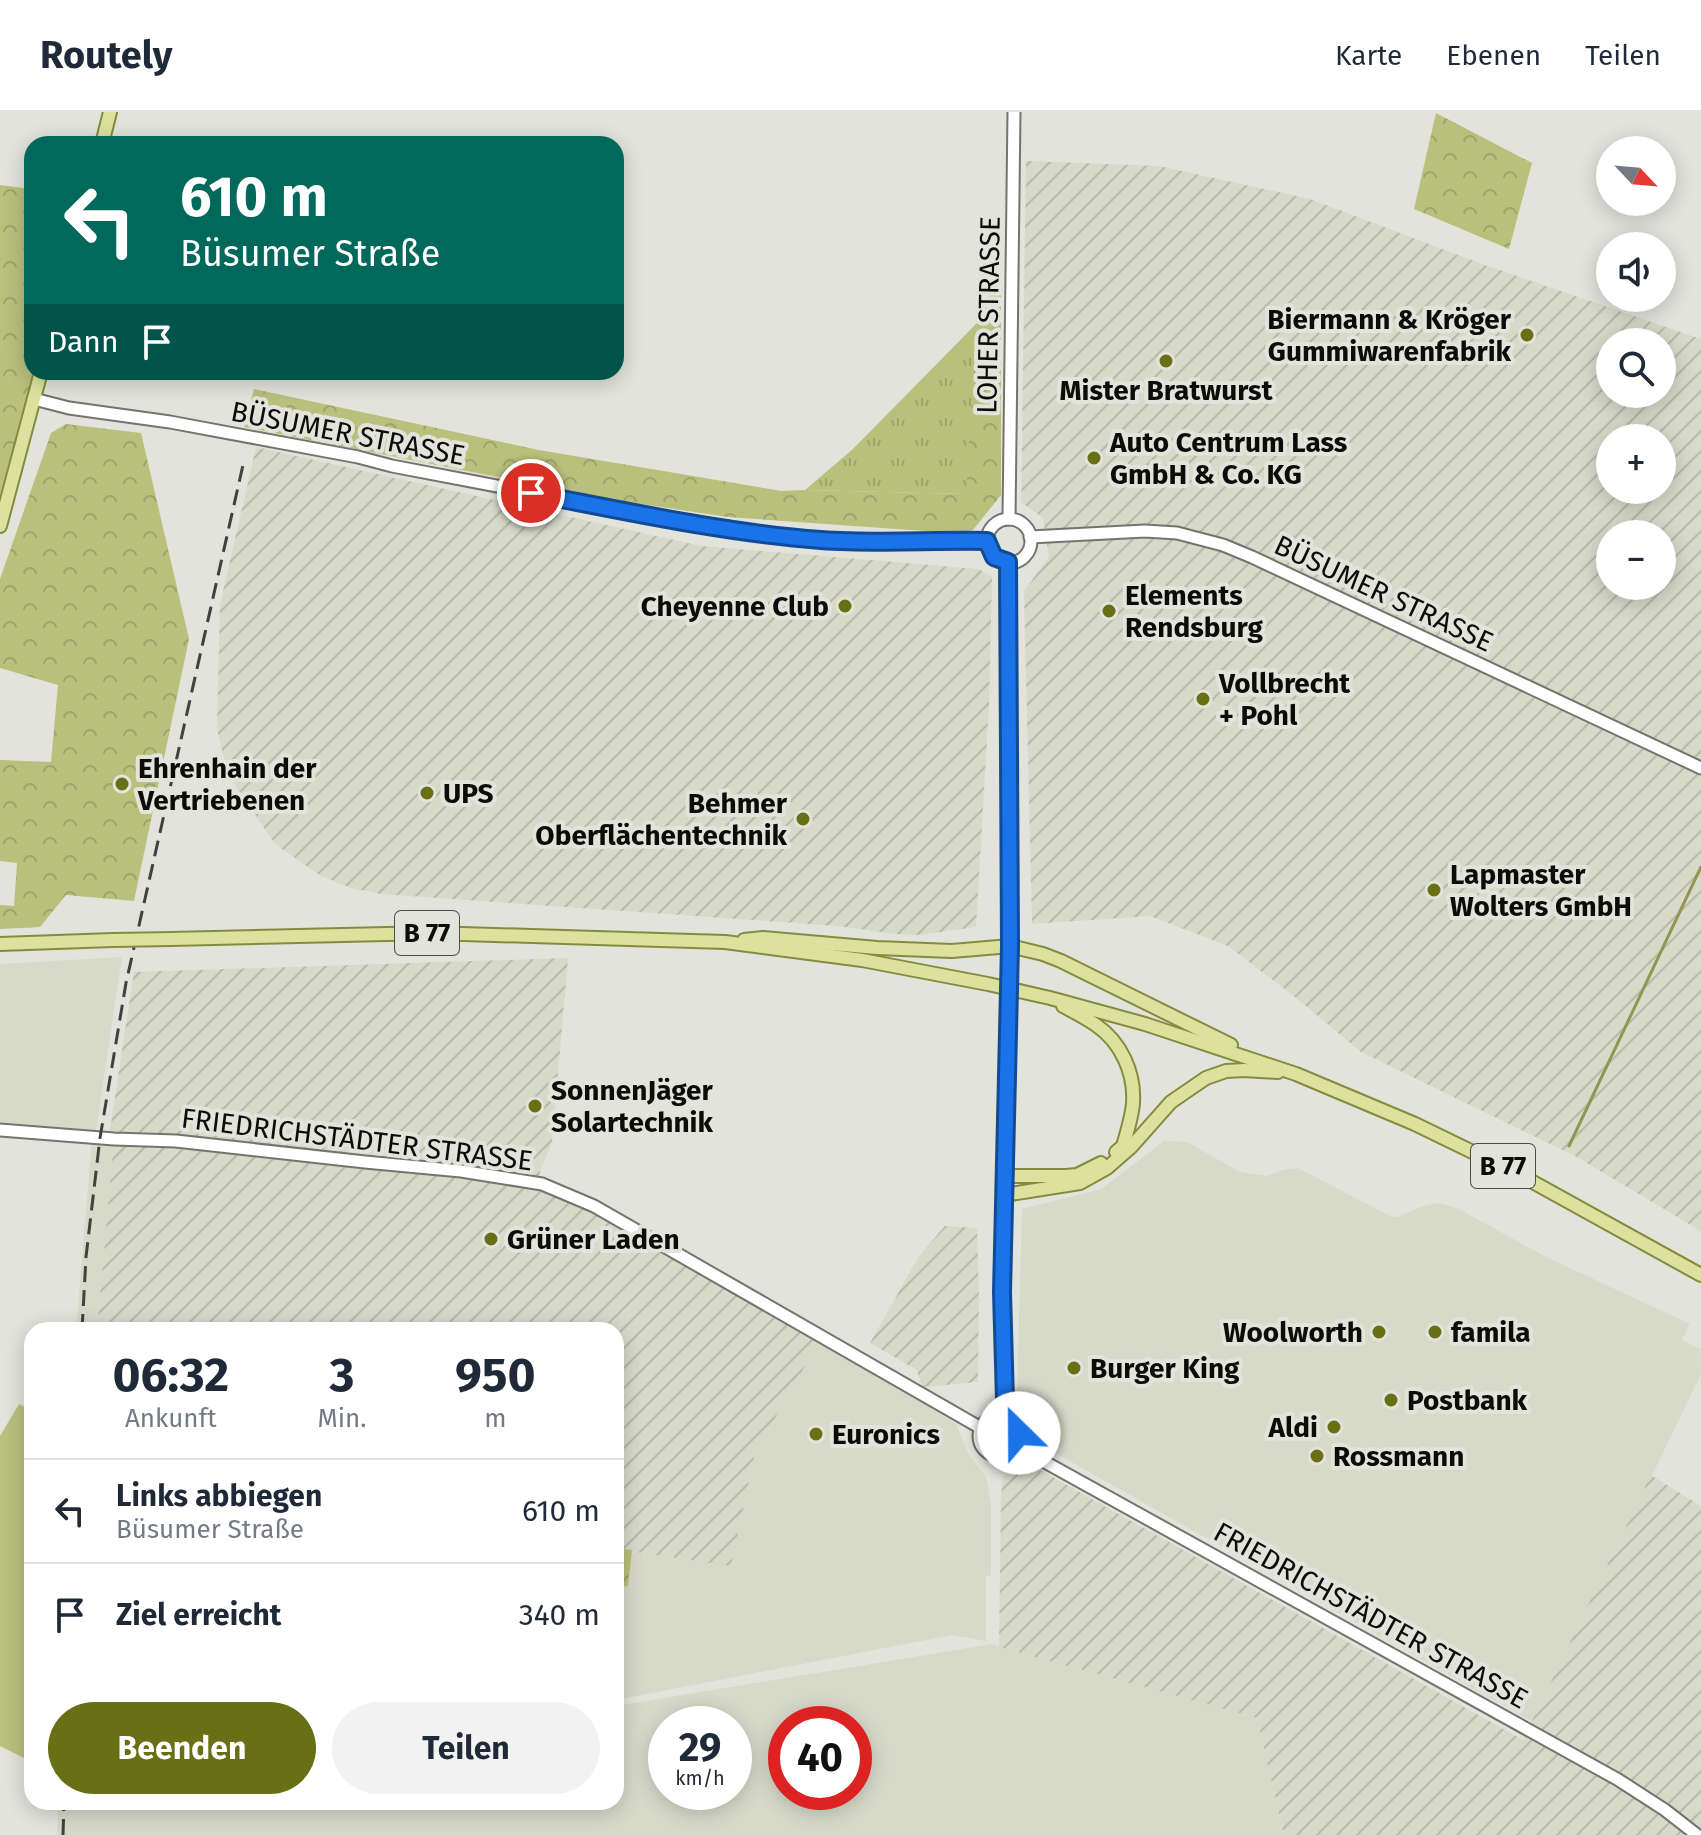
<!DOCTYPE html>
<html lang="de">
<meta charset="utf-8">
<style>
body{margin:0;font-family:"Fira Sans",sans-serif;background:#f2f2f3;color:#1f2937;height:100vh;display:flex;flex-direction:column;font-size:30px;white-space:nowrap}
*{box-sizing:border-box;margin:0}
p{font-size:26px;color:#747a83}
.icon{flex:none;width:44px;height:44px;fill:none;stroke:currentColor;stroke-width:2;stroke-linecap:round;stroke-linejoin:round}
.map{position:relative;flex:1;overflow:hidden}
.drawer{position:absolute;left:24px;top:1210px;width:600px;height:488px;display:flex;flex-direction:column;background:#fff;border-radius:24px;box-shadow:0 4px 20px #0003}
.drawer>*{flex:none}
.top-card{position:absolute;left:24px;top:24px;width:600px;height:244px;border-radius:24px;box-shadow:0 4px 20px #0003;background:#00695c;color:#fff;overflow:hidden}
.needle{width:52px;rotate:116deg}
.tools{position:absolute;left:1596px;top:24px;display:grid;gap:16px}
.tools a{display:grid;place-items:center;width:80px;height:80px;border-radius:50%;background:#fff;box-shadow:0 4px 20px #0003;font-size:40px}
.speed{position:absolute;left:648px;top:1594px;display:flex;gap:16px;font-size:40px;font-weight:700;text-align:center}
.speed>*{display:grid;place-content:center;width:104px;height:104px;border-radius:50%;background:#fff;box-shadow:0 4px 20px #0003;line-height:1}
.speed small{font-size:20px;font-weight:400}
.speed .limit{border:12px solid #d22;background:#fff;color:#111}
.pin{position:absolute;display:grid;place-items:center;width:68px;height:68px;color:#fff;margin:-34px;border:4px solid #fff;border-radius:50%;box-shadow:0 2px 8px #0007}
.me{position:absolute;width:88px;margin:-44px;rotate:337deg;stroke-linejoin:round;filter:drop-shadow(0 0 6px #0008)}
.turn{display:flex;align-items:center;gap:28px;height:168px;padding:0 24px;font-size:36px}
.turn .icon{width:104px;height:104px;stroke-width:2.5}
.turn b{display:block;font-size:56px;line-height:68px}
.then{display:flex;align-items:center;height:76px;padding:0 24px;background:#0003;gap:16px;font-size:30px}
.eta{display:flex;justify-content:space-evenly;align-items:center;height:136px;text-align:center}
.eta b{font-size:48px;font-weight:700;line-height:56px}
.cta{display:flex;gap:16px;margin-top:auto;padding:16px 24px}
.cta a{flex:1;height:92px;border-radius:48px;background:#696f14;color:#fff;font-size:32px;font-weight:700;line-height:92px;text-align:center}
.cta a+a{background:#f2f2f3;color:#1f2937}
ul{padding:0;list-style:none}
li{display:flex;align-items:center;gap:24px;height:104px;padding:0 24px;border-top:2px solid #e0e1e3}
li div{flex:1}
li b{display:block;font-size:30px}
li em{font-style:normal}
header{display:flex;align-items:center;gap:48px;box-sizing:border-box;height:112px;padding:0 40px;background:#fff;border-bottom:2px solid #e0e1e3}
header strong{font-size:38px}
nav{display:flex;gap:44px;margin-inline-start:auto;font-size:28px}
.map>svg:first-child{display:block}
.built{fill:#d7d9c9;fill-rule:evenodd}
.industrial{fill:url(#industrial-furrows);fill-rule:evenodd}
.grass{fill:url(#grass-tufts)}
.forest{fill:url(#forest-crowns)}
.garden{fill:#b9c07c}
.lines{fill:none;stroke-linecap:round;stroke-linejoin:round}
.stream{stroke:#919750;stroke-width:3}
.secondary-casing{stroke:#73746d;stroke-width:15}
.primary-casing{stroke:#848b3f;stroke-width:16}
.secondary{stroke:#fff;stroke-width:11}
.primary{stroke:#dce29d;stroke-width:12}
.rail{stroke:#41423d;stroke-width:3;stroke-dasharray:16 8;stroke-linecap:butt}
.secondary-bridge-casing{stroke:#73746d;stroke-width:15;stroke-linecap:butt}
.primary-bridge-casing{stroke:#848b3f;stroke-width:16;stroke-linecap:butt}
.secondary-bridge{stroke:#fff;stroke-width:11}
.primary-bridge{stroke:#dce29d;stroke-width:12}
.route-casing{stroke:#114b97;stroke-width:20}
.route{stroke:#1a73e8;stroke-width:14}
.poi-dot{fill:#696f14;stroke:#e2e4db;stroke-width:3}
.labels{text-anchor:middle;stroke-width:8;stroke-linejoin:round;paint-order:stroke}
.shield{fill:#e2e4db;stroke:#4c4d48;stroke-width:2}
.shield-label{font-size:26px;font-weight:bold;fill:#0c0c09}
.street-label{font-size:28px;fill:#0c0c09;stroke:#e2e4db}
.poi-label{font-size:28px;font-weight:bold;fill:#0c0c09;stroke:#e2e4db;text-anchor:start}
</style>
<header>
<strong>Routely</strong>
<nav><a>Karte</a><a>Ebenen</a><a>Teilen</a></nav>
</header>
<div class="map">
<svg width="1701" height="1723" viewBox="0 0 1701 1723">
<defs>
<pattern id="industrial-furrows" width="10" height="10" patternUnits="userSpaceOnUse" patternTransform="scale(2)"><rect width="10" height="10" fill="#d7d9c9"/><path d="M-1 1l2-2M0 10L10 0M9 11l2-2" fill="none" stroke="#b7b9ab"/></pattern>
<pattern id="grass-tufts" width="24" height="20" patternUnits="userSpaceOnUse" patternTransform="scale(2)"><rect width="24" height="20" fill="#b9c07c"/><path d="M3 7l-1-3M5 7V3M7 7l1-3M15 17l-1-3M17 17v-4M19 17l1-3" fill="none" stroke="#9ea46a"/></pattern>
<pattern id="forest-crowns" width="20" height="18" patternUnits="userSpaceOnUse" patternTransform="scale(2)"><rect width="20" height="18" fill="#b9c07c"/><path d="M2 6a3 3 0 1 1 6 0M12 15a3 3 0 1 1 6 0" fill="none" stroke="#9ea46a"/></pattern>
</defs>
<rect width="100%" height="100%" fill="#e2e4db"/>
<g class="built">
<path d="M 122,845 L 96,1018 L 0,1010 L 0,852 Z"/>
<path d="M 92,1026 L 114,1027 L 97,1218 L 76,1218 Z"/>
<path d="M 1164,1029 L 1187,1030 L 1240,1060 L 1267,1064 L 1283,1058 L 1298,1056 L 1392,1105 L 1397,1105 L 1423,1094 L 1438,1091 L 1459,1097 L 1544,1144 L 1690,1212 L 1682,1228 L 1701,1238 L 1701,1262 L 1533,1610 L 1050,1338 L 1040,1304 L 1017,1284 L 1022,1097 L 1101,1077 Z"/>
<path d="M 818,1231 L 909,1281 L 956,1312 L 969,1343 L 986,1365 L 991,1391 L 991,1463 L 986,1464 L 986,1529 L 952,1523 L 616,1588 L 616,1476 L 628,1474 L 632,1438 L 731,1453 L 755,1341 Z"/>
<path d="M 992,1532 L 1257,1606 L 1284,1723 L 57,1723 L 58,1690 L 66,1690 L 66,1697 L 105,1690 L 616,1690 L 616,1594 ZM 666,1612 L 734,1612 L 734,1680 L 666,1680 ZM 786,1612 L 854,1612 L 854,1680 L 786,1680 Z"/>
</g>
<g class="industrial">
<path d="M 1026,49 L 1159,54 L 1310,87 L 1482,152 L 1701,227 L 1701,1119 L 1575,1044 L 1361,940 L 1295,885 L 1228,834 L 1150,804 L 1032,812 L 1024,479 L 1049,445 L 1043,406 L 1021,390 ZM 1610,230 L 1662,230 L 1662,282 L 1610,282 ZM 1610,326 L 1662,326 L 1662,378 L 1610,378 ZM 1610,422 L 1662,422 L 1662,474 L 1610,474 Z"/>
<path d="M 256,335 L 701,434 L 978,457 L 992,464 L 989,594 L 976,815 L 919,823 L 895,822 L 838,814 L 381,782 L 351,776 L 321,764 L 275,732 L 228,663 L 217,617 L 220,493 Z"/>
<path d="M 568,846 L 552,1030 L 540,1059 L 539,1077 L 570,1089 L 606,1107 L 818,1231 L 755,1341 L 731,1454 L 616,1437 L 616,1218 L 288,1217 L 97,1218 L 114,1027 L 110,1018 L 134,860 Z"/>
<path d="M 945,1114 L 977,1116 L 979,1186 L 978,1270 L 922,1275 L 917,1258 L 870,1231 L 919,1144 Z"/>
<path d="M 1026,1358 L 1040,1358 L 1523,1628 L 1651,1363 L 1701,1394 L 1701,1723 L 1284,1723 L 1257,1606 L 999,1535 L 1001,1385 L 1003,1363 L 1014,1362 Z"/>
</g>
<g class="grass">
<path d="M 977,211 L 967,382 L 805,378 L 853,337 Z"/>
<circle cx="999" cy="1324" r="13"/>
</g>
<g class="forest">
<path d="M 1436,1 L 1532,51 L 1509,137 L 1414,97 Z"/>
<path d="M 0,73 L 32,77 L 32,260 L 34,260 L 0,383 Z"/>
<path d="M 1001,175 L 1001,383 L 973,418 L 953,421 L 728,405 L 614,388 L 244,315 L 254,277 L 539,338 L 781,379 L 805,378 L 966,382 L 978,192 Z"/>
<path d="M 66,312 L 141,321 L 189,527 L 134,789 L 66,783 L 40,815 L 0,817 L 0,793 L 14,794 L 17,751 L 0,749 L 0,648 L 51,650 L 58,573 L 0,556 L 0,467 L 51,321 Z"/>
<path d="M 616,1436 L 632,1438 L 628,1474 L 616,1476 Z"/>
</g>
<path class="garden" d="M 19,1292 L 32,1299 L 32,1650 L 0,1634 L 0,1324 Z"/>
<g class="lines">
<path class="stream" d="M 1569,1034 L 1701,755"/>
<g class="secondary-casing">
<g id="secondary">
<path d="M 34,287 L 69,296 L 170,310 L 358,345 L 392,354 L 649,403 L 774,422 L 819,428 L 893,431 L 987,429"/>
<path d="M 1009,407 L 1014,0"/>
<circle cx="1009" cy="429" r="22"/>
<path d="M 1030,425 L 1145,419 L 1177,421 L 1223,433 L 1252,445 L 1701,656"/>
<path d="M 1008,450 L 1010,858"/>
<path d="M 0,1018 L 114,1027 L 176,1029 L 365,1050 L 461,1059 L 542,1072 L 594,1094 L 981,1316"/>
<path d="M 1003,1304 L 1005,1289 L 1002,1180 L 1010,901"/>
<circle cx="999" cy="1324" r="20"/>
<path d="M 1016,1334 L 1617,1667 L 1665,1698 L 1697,1723"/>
</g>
</g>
<g class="primary-casing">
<g id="primary">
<path d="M 102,32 L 110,0"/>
<path d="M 0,414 L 41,260"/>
<path d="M 171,827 L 431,821 L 725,830 L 862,848 L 988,872 L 1050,886 L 1145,912 L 1296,962 L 1415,1012 L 1522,1064 L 1701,1163"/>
<path d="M 744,828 L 763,826 L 877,836 L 952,839 L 1010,834 L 1043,842 L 1061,849 L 1231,933"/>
<path d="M 0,832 L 113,828"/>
<path d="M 1063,894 C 1074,900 1086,906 1096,913 C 1121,930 1135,961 1133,991 C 1132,1005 1127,1020 1123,1034 L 1116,1040"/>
<path d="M 1005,1064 L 1066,1064 L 1077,1063 L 1101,1051"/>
<path d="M 1004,1083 L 1080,1071 L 1107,1056 L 1131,1035 L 1171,990 L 1206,966 L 1226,959 L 1244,958 L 1278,960"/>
</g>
</g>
<use href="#secondary" class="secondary"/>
<use href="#primary" class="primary"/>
<g class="rail">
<path d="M 82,1218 L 86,1145 L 100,1026 L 126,871 L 243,353"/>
<path d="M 63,1723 L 64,1690"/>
</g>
<g class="secondary-bridge-casing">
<path id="secondary-bridge" d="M 1010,901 L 1010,858"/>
</g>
<g class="primary-bridge-casing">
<path id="primary-bridge" d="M 113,828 L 171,827"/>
</g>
<use href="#secondary-bridge" class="secondary-bridge"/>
<use href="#primary-bridge" class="primary-bridge"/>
</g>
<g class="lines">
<g class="route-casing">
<path id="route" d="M 531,381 C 625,399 726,421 821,428 C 877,432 931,428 987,429 L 994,445 L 1008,450 L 1010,834 L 1002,1180 L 1005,1289 L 1003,1304 L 1014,1310 L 1019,1321"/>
</g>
<use href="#route" class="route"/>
</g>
<g class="poi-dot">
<circle cx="1527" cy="223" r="8"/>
<circle cx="1166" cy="249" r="8"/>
<circle cx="1094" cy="346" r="8"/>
<circle cx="845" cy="494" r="8"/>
<circle cx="1109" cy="499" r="8"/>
<circle cx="1203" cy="587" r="8"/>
<circle cx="122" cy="672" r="8"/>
<circle cx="427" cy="681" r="8"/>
<circle cx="803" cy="707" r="8"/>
<circle cx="1434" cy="778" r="8"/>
<circle cx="535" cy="994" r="8"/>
<circle cx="491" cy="1127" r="8"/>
<circle cx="1379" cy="1220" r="8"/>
<circle cx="1435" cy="1220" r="8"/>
<circle cx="1074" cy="1256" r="8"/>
<circle cx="1391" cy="1288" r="8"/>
<circle cx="1334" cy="1315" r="8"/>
<circle cx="816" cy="1322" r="8"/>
<circle cx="1317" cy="1344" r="8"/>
</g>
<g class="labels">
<g class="shield">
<rect x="395" y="799" width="64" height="44" rx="6"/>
<rect x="1471" y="1032" width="64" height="44" rx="6"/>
</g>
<g class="shield-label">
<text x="427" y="830">B 77</text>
<text x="1503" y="1063">B 77</text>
</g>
<g class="street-label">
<text transform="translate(988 203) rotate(-89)" y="10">LOHER STRASSE</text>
<text transform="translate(348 321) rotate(11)" y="10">BÜSUMER STRASSE</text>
<text transform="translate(1384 481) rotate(25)" y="10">BÜSUMER STRASSE</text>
<text transform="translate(357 1027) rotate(7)" y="10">FRIEDRICHSTÄDTER STRASSE</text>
<text transform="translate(1371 1503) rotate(29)" y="10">FRIEDRICHSTÄDTER STRASSE</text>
</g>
<g class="poi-label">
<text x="1511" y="217" text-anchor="end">Biermann &amp; Kröger<tspan x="1511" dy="32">Gummiwarenfabrik</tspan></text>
<text x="1166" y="288" text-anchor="middle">Mister Bratwurst</text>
<text x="1110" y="340">Auto Centrum Lass<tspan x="1110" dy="32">GmbH &amp; Co. KG</tspan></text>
<text x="1125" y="493">Elements<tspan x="1125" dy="32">Rendsburg</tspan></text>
<text x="829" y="504" text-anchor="end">Cheyenne Club</text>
<text x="1219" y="581">Vollbrecht<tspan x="1219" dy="32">+ Pohl</tspan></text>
<text x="138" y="666">Ehrenhain der<tspan x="138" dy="32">Vertriebenen</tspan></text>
<text x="443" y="691">UPS</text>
<text x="787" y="701" text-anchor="end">Behmer<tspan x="787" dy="32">Oberflächentechnik</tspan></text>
<text x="1450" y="772">Lapmaster<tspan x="1450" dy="32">Wolters GmbH</tspan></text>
<text x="551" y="988">SonnenJäger<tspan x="551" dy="32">Solartechnik</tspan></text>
<text x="507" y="1137">Grüner Laden</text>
<text x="1363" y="1230" text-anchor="end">Woolworth</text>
<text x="1451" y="1230">famila</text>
<text x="1090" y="1266">Burger King</text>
<text x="1407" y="1298">Postbank</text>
<text x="1318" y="1325" text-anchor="end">Aldi</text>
<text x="832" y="1332">Euronics</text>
<text x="1333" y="1354">Rossmann</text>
</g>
</g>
</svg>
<div class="tools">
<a><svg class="needle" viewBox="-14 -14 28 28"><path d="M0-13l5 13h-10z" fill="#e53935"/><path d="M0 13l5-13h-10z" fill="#747a83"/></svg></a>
<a><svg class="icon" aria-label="sound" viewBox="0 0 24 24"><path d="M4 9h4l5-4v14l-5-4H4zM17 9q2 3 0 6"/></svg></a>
<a><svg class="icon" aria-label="search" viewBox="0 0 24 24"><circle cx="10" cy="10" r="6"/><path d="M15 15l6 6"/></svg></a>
<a>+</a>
<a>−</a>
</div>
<div class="speed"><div>29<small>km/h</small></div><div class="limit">40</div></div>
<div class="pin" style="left:531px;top:381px;background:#d93025"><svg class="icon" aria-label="arrive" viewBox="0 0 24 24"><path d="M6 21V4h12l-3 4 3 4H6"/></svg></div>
<svg class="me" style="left:1019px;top:1321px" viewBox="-20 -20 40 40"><circle r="19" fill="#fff"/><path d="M0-13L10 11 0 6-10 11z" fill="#1a73e8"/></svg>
<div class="top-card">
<div class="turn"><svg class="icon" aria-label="left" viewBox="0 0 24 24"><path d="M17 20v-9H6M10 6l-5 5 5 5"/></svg><div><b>610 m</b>Büsumer Straße</div></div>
<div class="then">Dann<svg class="icon" aria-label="arrive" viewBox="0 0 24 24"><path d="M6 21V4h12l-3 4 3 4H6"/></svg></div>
</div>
<section class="drawer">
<div class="eta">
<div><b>06:32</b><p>Ankunft</p></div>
<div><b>3</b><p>Min.</p></div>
<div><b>950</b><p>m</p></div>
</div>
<ul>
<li><svg class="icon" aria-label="left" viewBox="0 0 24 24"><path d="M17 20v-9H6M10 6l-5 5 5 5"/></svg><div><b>Links abbiegen</b><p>Büsumer Straße</p></div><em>610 m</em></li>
<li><svg class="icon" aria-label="arrive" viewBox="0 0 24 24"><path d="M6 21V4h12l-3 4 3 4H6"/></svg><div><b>Ziel erreicht</b></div><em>340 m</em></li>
</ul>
<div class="cta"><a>Beenden</a><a>Teilen</a></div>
</section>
</div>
